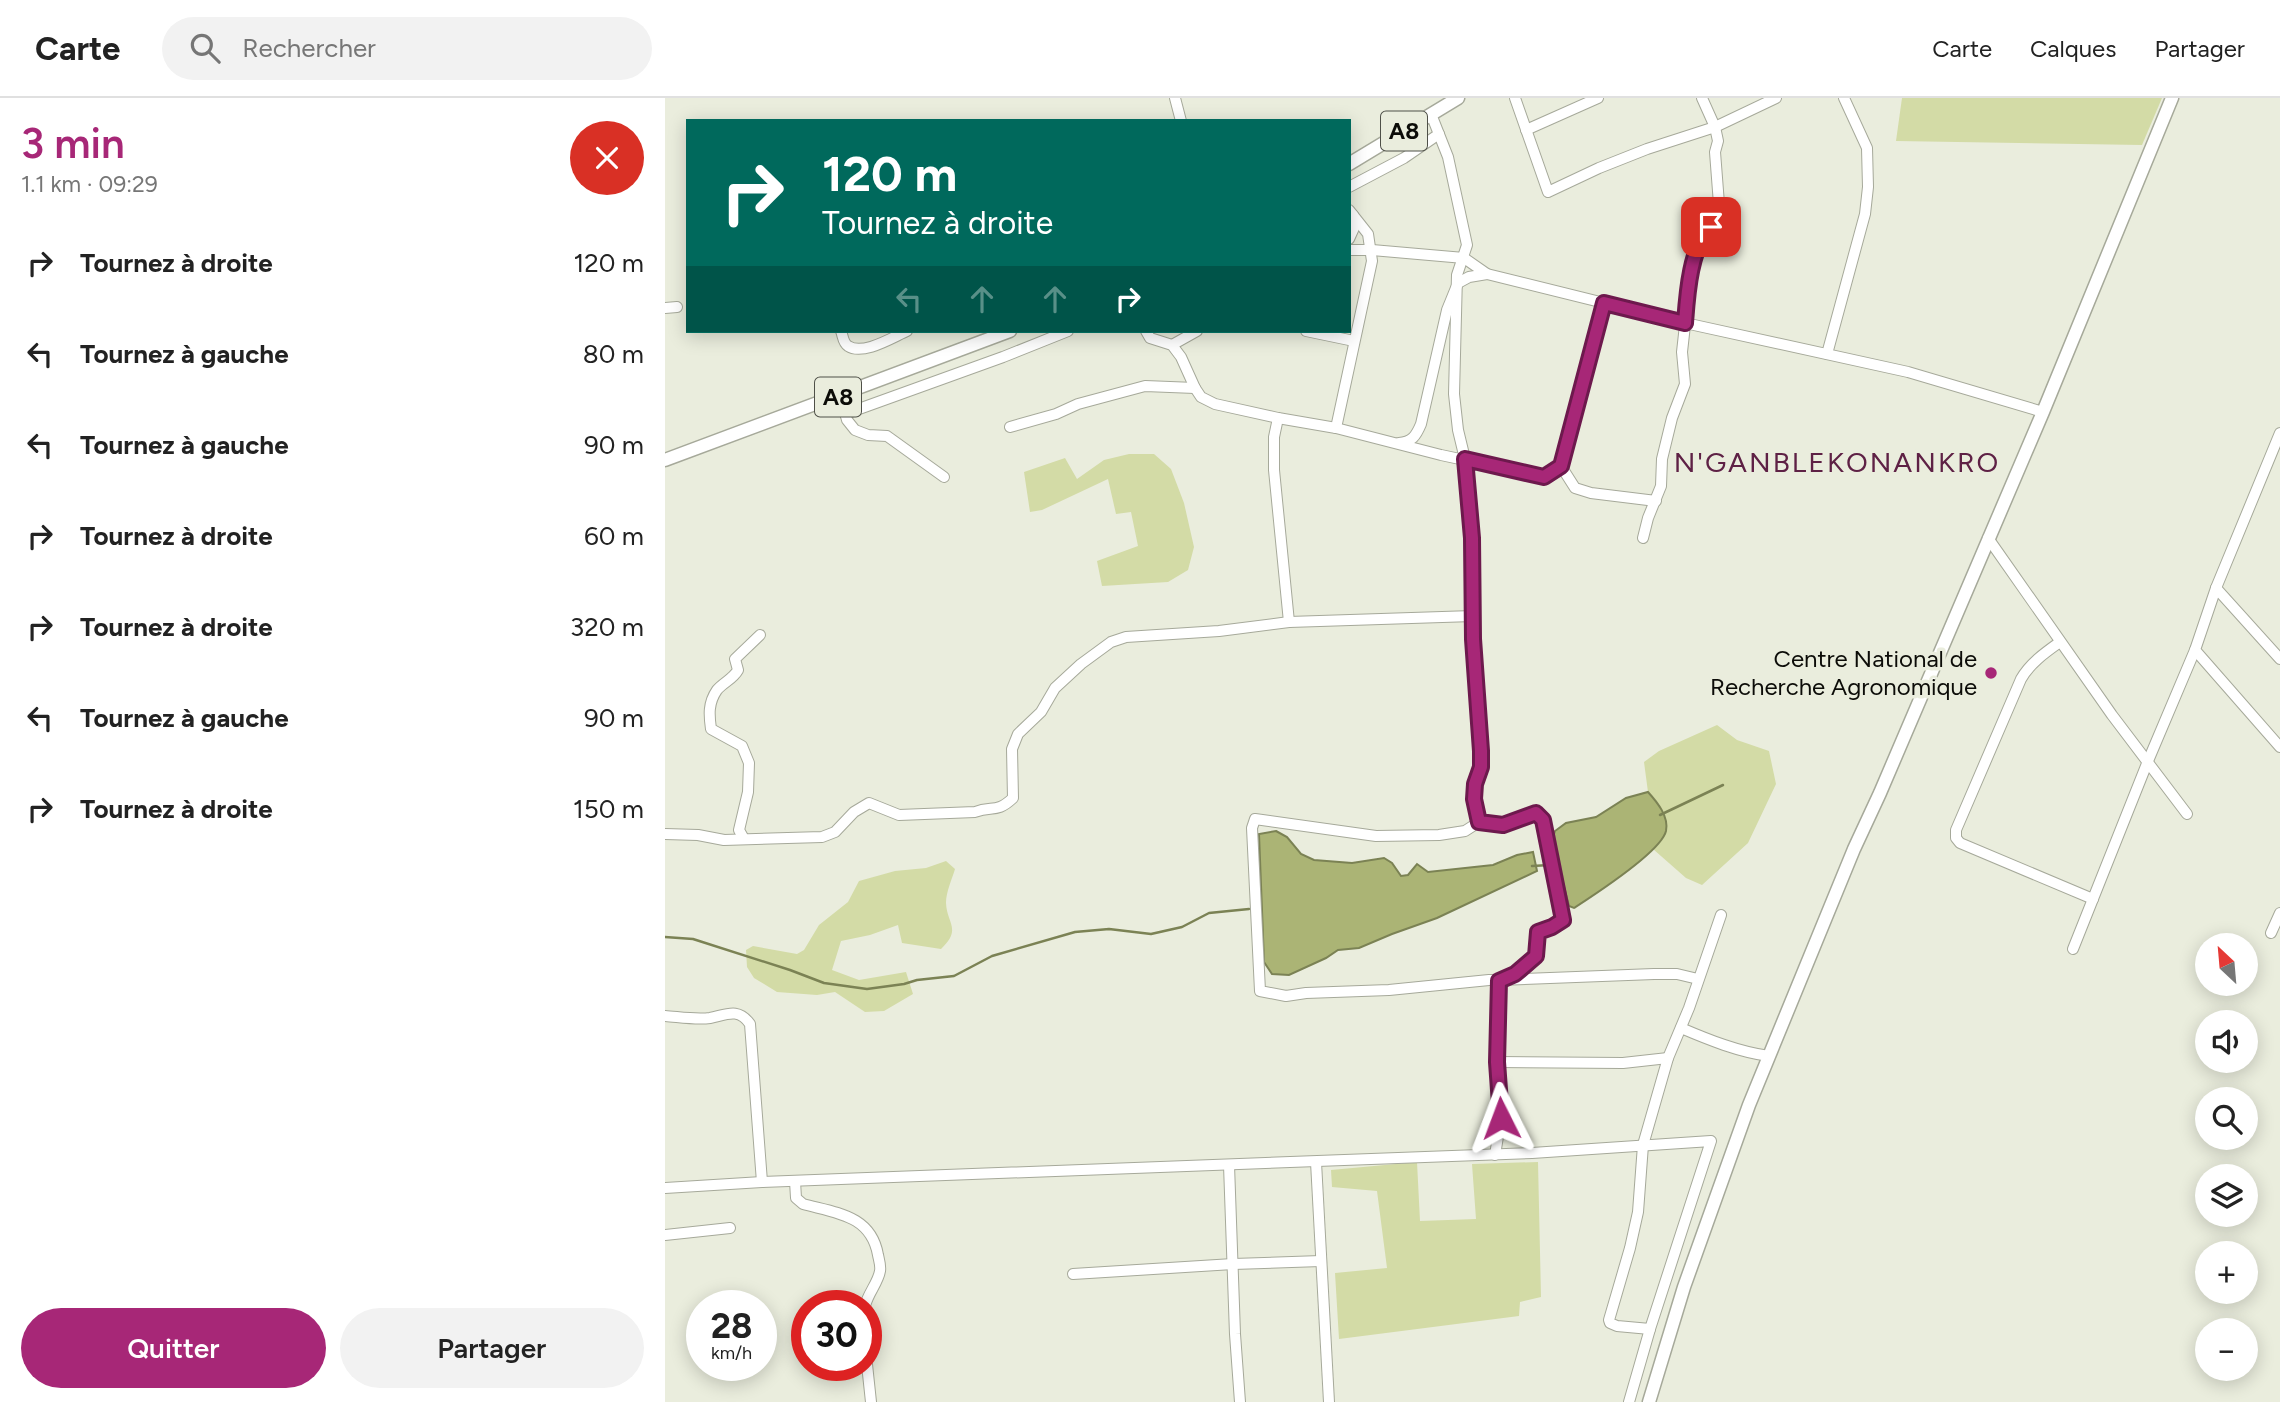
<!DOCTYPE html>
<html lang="fr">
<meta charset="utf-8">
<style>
body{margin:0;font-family:Figtree,sans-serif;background:#f2f2f2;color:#222;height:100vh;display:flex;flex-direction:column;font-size:26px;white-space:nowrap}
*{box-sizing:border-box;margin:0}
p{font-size:23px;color:#767676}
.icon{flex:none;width:38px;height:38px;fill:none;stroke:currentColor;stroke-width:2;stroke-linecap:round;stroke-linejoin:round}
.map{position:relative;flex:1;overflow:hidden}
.drawer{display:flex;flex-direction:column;background:#fff;width:665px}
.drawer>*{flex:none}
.guide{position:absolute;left:21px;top:21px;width:665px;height:214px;border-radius:0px;box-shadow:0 4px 18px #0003;background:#00695c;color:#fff;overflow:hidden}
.needle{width:46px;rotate:334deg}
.controls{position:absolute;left:1530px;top:835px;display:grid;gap:14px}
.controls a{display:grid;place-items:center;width:63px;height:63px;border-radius:50%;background:#fff;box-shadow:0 4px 18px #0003;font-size:35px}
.speed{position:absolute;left:21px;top:1192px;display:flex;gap:14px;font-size:35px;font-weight:700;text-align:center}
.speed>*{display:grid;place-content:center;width:91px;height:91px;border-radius:50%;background:#fff;box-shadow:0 4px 18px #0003;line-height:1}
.speed small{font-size:18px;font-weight:400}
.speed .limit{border:10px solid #d22;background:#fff;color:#111}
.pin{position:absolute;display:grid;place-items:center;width:60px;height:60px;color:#fff;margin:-30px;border-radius:14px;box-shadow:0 4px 10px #0006}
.me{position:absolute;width:77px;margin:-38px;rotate:357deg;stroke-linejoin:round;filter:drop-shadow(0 0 5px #0008)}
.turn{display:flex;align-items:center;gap:24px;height:147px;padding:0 21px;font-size:32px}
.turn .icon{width:91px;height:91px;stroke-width:2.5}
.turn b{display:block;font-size:49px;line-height:60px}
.lanes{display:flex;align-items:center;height:66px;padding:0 21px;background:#0003;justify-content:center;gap:35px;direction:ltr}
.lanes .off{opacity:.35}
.round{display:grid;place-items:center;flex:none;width:74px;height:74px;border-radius:37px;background:#f2f2f2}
.head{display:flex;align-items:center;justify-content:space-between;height:119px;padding:0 21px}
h1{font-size:42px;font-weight:600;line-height:52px;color:#a72777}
.cta{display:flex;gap:14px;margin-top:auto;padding:14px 21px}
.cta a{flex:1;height:80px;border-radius:42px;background:#a72777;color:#fff;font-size:28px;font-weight:600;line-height:80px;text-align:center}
.cta a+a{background:#f2f2f2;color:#222}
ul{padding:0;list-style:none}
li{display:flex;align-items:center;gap:21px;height:91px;padding:0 21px}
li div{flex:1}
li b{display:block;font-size:26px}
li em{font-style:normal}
header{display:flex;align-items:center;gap:42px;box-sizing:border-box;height:98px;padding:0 35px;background:#fff;border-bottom:2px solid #e0e0e0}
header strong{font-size:33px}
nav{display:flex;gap:38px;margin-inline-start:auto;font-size:24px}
.search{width:490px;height:63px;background:#f2f2f2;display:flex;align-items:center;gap:18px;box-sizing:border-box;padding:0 24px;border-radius:38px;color:#767676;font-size:26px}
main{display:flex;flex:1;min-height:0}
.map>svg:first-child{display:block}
.green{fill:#d3dba6}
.water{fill:#abb475;stroke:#7b8254;stroke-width:2}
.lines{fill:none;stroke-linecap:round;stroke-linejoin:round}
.stream{stroke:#7b8254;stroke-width:2.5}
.minor-casing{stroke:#a6a99a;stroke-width:12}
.major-casing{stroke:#a6a99a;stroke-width:15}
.minor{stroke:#fff;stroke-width:10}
.major{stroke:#fff;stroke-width:12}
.route-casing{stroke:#6d194d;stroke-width:18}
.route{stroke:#a72777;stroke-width:12}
.poi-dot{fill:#a72777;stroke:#eaeddd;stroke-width:2.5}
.labels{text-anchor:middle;stroke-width:7;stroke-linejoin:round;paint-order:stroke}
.shield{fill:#eaeddd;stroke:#4f5048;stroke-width:2}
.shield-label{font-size:23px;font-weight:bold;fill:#0c0c08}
.poi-label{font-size:24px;fill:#0c0c08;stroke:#eaeddd;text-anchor:end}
.quarter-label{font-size:28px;letter-spacing:2px;fill:#5e2145;stroke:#eaeddd}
</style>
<header>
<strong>Carte</strong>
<div class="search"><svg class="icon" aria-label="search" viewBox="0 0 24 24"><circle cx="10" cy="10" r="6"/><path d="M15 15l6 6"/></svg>Rechercher</div>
<nav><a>Carte</a><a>Calques</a><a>Partager</a></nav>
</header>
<main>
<section class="drawer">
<div class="head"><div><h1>3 min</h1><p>1.1 km · 09:29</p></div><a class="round" style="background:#d93025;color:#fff"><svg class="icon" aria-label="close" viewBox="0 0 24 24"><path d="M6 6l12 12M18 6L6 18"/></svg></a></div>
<ul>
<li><svg class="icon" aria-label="right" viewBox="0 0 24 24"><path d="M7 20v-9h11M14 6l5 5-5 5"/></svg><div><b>Tournez à droite</b></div><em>120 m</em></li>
<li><svg class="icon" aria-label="left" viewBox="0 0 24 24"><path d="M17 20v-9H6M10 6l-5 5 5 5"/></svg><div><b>Tournez à gauche</b></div><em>80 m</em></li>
<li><svg class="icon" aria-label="left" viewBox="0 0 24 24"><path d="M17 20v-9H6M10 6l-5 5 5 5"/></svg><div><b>Tournez à gauche</b></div><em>90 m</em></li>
<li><svg class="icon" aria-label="right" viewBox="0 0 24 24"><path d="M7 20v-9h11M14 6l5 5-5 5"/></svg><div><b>Tournez à droite</b></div><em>60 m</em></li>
<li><svg class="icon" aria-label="right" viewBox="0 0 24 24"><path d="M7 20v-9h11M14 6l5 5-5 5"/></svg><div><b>Tournez à droite</b></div><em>320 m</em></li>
<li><svg class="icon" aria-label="left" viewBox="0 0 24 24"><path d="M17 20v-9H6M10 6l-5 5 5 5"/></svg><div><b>Tournez à gauche</b></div><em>90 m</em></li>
<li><svg class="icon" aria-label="right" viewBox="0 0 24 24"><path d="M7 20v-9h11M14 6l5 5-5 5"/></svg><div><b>Tournez à droite</b></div><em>150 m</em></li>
</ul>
<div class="cta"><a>Quitter</a><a>Partager</a></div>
</section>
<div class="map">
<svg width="1615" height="1304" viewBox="0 0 1615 1304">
<rect width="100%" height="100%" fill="#eaeddd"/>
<g class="green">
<path d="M 1237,0 L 1497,0 L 1477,47 L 1231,43 Z"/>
<path d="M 464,356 L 489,356 L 506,371 L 519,405 L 529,449 L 523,472 L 503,484 L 437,488 L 432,463 L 473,448 L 466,414 L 451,416 L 443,381 L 377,412 L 365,414 L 359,374 L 400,360 L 412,381 L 439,362 Z"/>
<path d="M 1052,627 L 1072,642 L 1104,653 L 1111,686 L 1083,745 L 1037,787 L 1021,780 L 988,751 L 995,745 L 995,707 L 983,694 L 979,664 L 994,653 Z"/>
<path d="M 281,763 L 290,771 C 287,781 281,794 281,805 C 282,826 297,831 276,851 L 237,845 L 233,827 L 205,837 L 176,843 L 167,872 L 194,882 L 241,874 L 248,896 L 219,913 L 200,914 L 170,894 L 152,897 L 112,894 L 89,880 L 82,869 L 81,852 L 88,848 L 132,856 L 139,852 L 154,827 L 183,804 L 194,783 L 230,773 L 261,770 Z"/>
<path d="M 752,1064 L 755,1123 L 811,1121 L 807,1066 L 873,1064 L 876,1199 L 855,1204 L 854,1218 L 674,1241 L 670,1175 L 722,1170 L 712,1093 L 667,1089 L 666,1072 Z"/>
</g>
<g class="water">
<path d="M 983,694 C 992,704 1004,718 1001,733 C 996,754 929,797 909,810 L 904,808 L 887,742 L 890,733 L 901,725 L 931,719 L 961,700 Z"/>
<path d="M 611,733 L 622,739 L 636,756 L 649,762 L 687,765 L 719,760 L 727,765 L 736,778 L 743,777 L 752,766 L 763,774 L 828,767 L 852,757 L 868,754 L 872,773 L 772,820 L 727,836 L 694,850 L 673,852 L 661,860 L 624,877 L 607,876 L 599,864 L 594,736 Z"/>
</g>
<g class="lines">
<g class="stream">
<path d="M 995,717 L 1058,687"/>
<path d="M 867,768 L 885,767"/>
<path d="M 0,839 L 28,841 L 125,872 L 159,885 L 202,891 L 239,886 L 252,882 L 289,878 L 327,858 L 410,834 L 444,831 L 486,836 L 517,829 L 544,815 L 584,811"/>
</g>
<g class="minor-casing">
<g id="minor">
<path d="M 510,0 L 516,23"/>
<path d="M 850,0 L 883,94 L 934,70 L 982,51 L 1050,29 L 1111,0"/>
<path d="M 766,16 L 783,59 L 802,147 L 792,177 L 789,296 L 793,332 L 800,361 L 807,440 L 808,541 L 816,653 C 816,670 808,684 809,700 C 809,708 812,716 814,724"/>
<path d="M 861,32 L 933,0"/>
<path d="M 684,89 L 739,60 L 774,36"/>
<path d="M 684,141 L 689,130 L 688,117"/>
<path d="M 684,152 L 707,152 L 799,160 L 822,176 L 1020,225 L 1243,274 L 1378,314"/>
<path d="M 0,210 L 12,209"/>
<path d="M 176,233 C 178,238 178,245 183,248 C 198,258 228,239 242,233"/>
<path d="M 481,233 L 485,240 L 507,247 L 516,259 L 530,290 L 536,299 L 550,306 L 613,320 L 671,330 L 776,357 L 879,379 L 896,368 L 910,390 L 926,395 L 991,403"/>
<path d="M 641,233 L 689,243"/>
<path d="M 507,247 L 532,233"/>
<path d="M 1162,256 L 1200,116 L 1203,89 L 1202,50 L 1179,0"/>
<path d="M 181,296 L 179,311 L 182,322 L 190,332 L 203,337 L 222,338 L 279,379"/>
<path d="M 180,316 L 338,259 L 403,233"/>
<path d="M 613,320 L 609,339 L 609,372 L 624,524"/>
<path d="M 345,329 L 391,316 L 413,306 L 480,288 L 530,290"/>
<path d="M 671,330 L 707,163 L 703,136 L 684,112"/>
<path d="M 1615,335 L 1551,490 L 1530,552 L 1615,649"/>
<path d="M 734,345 C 747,344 751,338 756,326 L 782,212 L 793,185 L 804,179 L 822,176"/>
<path d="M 896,368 L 939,205"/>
<path d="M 978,440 L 983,420 L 996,388 L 997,361 L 1007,320 L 1020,286 L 1017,254 L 1026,173 L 1036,140 L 1051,123 L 1054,106 L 1050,54 L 1053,43 L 1050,29 L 1037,0"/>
<path d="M 1323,440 L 1447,617 L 1522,716"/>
<path d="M 1551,490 L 1615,561"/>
<path d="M 1395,544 C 1381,554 1365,565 1356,581 L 1291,732 L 1291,740 L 1295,745 L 1428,801"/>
<path d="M 0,736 L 33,737 L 59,742 L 157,739 L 170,734 L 189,714 L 204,705 L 234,717 L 310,714 C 327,707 331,716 348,700 L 347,651 L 353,636 L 376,614 L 390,590 L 416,566 L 446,544 L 461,539 L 554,533 L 624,524 L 808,518"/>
<path d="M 79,741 L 74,732 L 83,694 L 84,665 L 77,648 L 46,631 C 44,617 43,605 52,592 C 59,584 68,581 73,572 L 70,561 L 95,537"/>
<path d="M 1606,835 L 1615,815"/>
<path d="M 1408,851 L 1483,663 L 1530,552"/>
<path d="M 0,918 C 14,919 31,922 45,920 C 61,917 73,909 85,926 L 97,1084"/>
<path d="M 1016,930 C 1044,942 1074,954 1104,958"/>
<path d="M 832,964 L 958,965 L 1003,960"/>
<path d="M 830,1057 L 836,1020 L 832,964 L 834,882 L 851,876 L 871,858 L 873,834 L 887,829 L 898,822 L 878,722 L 871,715 L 838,727 L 814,724 L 800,733 L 774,737 L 711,738 L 590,721 L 587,730 L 595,893 L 621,898 L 641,895 L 724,892 L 824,882 L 834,882 L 989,876 L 1012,876 L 1033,881"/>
<path d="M 651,1064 L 664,1304"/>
<path d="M 564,1067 L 570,1236 L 575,1304"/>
<path d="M 130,1083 L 131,1100 L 138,1106 C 171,1115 206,1117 213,1157 C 214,1162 216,1168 215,1173 C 213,1185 203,1195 200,1208"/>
<path d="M 0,1090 L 97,1084 L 867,1055 L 1046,1043 L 985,1231 L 964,1304"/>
<path d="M 0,1137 L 65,1130"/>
<path d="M 408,1176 L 568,1166 L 656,1163"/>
<path d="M 985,1231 L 952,1228 L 945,1225 L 944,1222 L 965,1150 L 973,1114 L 978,1047 L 1003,960 L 1024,910 L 1056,817"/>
<path d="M 201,1257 L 206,1304"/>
</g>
</g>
<g class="major-casing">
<g id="major">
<path d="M 684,66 L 793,0"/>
<path d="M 0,362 L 345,233"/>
<path d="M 984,1304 L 1019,1189 L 1084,1007 L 1189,751 L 1215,695 L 1378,314 L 1507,0"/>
</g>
</g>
<use href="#minor" class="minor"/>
<use href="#major" class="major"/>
</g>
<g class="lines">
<g class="route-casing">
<path id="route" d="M 836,1020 L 832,964 L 834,883 L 850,876 L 871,858 L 873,834 L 887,829 L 898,822 L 878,722 L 871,715 L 838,727 L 814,724 L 809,701 L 810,686 L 816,669 L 816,653 L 808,541 L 807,440 L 800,361 L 879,379 L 896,368 L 939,205 L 1020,225 C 1022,198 1025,148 1046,129"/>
</g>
<use href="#route" class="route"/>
</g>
<circle class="poi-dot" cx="1326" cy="575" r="7"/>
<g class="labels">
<g class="shield">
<rect x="716" y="13.5" width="46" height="39" rx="5"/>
<rect x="150" y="279.5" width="46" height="39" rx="5"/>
</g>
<g class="shield-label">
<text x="739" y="41">A8</text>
<text x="173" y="307">A8</text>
</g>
<g class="poi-label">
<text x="1312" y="569">Centre National de<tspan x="1312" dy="28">Recherche Agronomique</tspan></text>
</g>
<g class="quarter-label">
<text x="1172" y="374">N'GANBLEKONANKRO</text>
</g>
</g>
</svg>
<div class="controls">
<a><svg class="needle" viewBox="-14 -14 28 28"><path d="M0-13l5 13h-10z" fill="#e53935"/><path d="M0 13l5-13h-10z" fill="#767676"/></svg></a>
<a><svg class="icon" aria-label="sound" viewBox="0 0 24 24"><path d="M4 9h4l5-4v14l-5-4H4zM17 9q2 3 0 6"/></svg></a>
<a><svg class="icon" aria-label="search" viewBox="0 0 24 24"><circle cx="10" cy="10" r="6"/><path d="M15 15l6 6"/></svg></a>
<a><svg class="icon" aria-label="layers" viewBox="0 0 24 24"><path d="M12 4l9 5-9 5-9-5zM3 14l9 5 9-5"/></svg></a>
<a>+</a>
<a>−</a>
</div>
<div class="speed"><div>28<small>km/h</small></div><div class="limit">30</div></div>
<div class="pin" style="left:1046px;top:129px;background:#d93025"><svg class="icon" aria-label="arrive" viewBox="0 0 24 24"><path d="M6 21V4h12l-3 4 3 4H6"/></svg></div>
<svg class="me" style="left:836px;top:1020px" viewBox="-20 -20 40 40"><path d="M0-17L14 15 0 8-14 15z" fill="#a72777" stroke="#fff" stroke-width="4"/></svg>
<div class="guide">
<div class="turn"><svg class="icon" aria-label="right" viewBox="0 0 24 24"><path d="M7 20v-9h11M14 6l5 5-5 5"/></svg><div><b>120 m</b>Tournez à droite</div></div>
<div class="lanes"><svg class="icon off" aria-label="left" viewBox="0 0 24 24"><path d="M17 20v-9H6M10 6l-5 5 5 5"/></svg><svg class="icon off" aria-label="ahead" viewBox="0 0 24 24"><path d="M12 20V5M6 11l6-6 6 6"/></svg><svg class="icon off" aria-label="ahead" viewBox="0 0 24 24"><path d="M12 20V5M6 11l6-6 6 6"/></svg><svg class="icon" aria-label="right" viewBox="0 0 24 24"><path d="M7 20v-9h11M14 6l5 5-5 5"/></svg></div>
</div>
</div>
</main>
